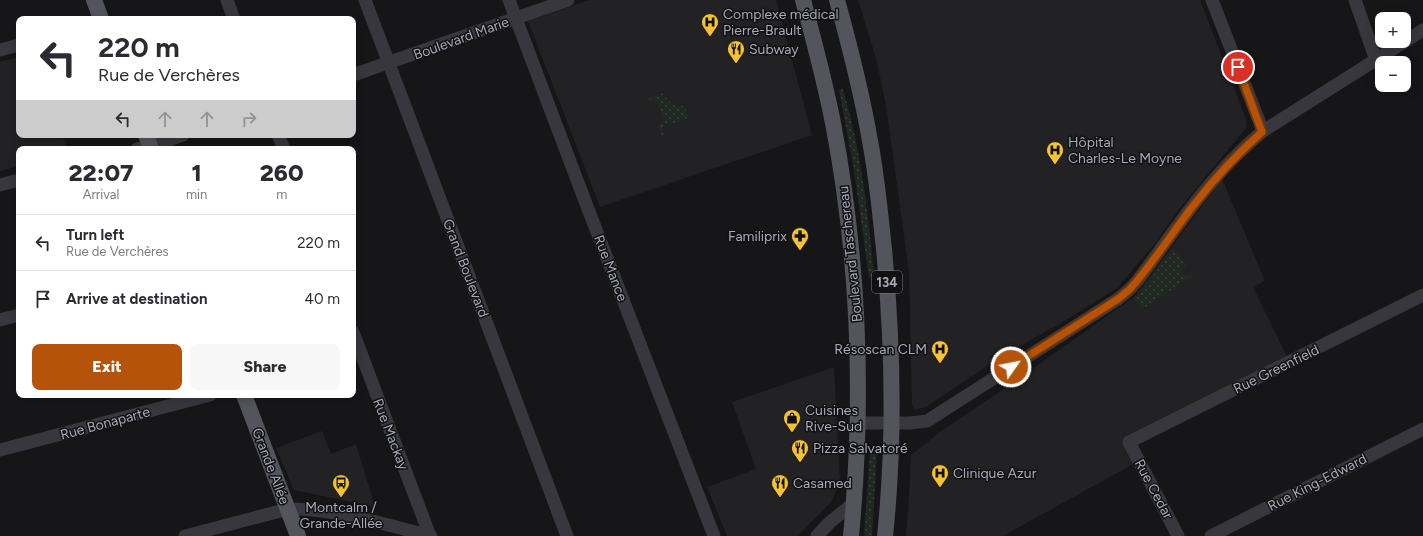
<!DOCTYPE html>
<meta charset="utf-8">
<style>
body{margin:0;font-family:Figtree,sans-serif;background:#f7f7f7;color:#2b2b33;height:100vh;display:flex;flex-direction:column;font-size:15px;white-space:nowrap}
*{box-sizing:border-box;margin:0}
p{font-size:13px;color:#7c7c81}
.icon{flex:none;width:22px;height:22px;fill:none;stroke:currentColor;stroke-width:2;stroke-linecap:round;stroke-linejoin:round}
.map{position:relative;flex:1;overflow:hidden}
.panel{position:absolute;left:16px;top:146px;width:340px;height:252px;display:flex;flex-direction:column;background:#fff;border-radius:8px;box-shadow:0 2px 10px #0003}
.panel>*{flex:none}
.banner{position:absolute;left:16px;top:16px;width:340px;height:122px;border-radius:8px;box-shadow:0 2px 10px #0003;background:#fff;color:#2b2b33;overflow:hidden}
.fabs{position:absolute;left:1375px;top:12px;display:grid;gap:8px}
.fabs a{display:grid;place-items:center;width:36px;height:36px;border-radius:8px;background:#fff;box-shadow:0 2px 10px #0003;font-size:20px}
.pin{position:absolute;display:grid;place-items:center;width:34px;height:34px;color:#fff;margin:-17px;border:2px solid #fff;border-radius:50%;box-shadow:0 1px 4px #0007}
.me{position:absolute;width:44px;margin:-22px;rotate:57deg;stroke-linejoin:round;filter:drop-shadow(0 0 3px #0008)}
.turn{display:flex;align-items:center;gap:14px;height:84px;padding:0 16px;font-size:18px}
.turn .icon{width:52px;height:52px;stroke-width:2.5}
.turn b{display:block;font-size:28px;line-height:34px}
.lanes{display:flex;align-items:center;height:38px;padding:0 16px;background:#0003;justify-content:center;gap:20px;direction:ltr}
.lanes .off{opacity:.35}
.eta{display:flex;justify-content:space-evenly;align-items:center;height:68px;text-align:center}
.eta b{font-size:24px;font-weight:800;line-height:28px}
.primary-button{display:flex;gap:8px;margin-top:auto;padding:8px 16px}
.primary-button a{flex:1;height:46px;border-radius:8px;background:#b45309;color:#fff;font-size:16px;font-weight:800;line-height:46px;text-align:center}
.primary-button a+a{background:#f7f7f7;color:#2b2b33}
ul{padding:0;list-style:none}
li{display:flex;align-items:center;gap:12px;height:56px;padding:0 16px;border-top:1px solid #e1e1e2}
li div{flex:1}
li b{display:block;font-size:15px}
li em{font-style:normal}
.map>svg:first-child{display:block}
.built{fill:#222225}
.grass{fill:url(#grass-dots)}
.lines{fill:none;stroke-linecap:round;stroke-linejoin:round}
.minor{stroke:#37373d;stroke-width:13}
.major{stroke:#53545c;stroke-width:16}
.route-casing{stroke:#753606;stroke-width:10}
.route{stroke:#b45309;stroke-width:7}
.labels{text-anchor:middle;stroke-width:3;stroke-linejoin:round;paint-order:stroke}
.shield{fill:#111113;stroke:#7b7d86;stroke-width:1}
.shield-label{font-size:13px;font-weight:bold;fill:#a8abb8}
.poi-label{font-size:14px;fill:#a8abb8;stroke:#111113;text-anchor:start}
.street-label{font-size:14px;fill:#a8abb8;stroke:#111113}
</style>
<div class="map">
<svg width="1423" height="536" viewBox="0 0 1423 536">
<defs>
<pattern id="grass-dots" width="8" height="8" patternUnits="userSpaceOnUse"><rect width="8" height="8" fill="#202822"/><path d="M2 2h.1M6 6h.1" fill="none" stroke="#3e4440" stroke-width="1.8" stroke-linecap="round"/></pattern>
</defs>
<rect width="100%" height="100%" fill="#161618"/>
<g class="built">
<path d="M 590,0 L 776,0 L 812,135 L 600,207 L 528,21 Z"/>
<path d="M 858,0 L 1200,0 L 1247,122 L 1246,128 L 1180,208 L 1153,246 L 1117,288 L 1071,317 L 996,360 L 926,407 L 918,409 L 914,409 L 912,405 L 909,272 L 886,105 L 876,58 Z"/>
<path d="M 19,57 L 19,135 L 63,135 L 66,149 L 19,149 L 19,166 L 0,171 L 0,62 Z"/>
<path d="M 1222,179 L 1265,281 L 1253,287 L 1287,357 L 1131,435 L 1137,462 L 1003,536 L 906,536 L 909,496 L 911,455 L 944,429 L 1014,382 L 1135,296 Z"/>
<path d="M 834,367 L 840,482 L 831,502 L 798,536 L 727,536 L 707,487 L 756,469 L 732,402 Z"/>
<path d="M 322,431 L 331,454 L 356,444 L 375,507 L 294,490 L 276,448 Z"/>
</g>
<g class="grass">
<path d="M 843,89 C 861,150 868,212 874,275 L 869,278 L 854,170 L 839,90 Z"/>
<path d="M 664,93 C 668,103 674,107 685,106 L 688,118 L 662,127 L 664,135 L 662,136 L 658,125 L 665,122 L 656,100 L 649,101 L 648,99 Z"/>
<path d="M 1173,250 L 1177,252 L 1186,266 L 1181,269 L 1184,276 L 1190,274 L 1192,276 L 1142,309 L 1134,299 Z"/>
<path d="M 870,451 L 874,454 L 877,452 L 872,536 L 864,536 Z"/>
</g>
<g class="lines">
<g class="minor">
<path d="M 227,0 L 234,19"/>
<path d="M 365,0 L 567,536"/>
<path d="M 509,0 L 585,201 L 714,536"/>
<path d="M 1212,0 L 1263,131"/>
<path d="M 1355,0 L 1376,60"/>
<path d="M 0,50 L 19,45"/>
<path d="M 353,75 L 568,0"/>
<path d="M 278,135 L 284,149"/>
<path d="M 137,149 L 161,143 L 183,135"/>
<path d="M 0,185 L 19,180"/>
<path d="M 0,320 L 19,315"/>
<path d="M 353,332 L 430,536"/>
<path d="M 858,423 L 910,423 L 927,421 L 1118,299 L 1130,289 L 1138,280 C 1171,236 1204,185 1244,148 C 1250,142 1256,137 1263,131 L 1423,30"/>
<path d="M 0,450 L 210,395"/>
<path d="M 185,536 L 288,509 C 334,508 386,525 431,536"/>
<path d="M 817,536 L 829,523 L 855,502"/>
<path d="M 1178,536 L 1129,442 L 1423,295"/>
<path d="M 1211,536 L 1423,429"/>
</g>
<g class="major">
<path d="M 94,0 L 101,19"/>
<path d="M 803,0 C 814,41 825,82 833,123 C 859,259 864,398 851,536"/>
<path d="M 837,0 C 850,47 862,94 870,141 C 877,177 880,213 884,249 C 893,345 895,441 885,536"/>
<path d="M 146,135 L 151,149"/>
<path d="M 244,395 L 298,536"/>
</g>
</g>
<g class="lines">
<g class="route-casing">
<path id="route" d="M 1011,367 L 1118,299 L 1130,289 C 1153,263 1172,233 1193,206 C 1214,179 1237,154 1262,132 L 1238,67"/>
</g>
<use href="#route" class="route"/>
</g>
<defs>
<g id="hospital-pin" transform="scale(0.9)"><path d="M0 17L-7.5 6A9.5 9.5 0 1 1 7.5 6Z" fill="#f5c331" stroke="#111113"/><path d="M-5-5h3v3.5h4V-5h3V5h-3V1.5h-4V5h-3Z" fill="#111"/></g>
<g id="restaurant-pin" transform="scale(0.9)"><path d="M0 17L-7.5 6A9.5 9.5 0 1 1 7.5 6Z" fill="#f5c331" stroke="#111113"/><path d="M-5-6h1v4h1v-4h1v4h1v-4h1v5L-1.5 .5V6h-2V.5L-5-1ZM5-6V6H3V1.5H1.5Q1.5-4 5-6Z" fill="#111"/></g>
<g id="pharmacy-pin" transform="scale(0.9)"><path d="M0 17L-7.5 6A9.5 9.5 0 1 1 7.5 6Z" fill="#f5c331" stroke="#111113"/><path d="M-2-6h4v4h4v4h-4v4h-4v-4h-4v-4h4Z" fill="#111"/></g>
<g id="shop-pin" transform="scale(0.9)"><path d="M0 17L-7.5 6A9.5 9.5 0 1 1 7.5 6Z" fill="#f5c331" stroke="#111113"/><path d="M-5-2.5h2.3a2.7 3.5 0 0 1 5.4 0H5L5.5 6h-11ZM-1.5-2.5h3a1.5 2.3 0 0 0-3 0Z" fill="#111"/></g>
<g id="bus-pin" transform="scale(0.9)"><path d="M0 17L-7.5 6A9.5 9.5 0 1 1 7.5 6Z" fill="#f5c331" stroke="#111113"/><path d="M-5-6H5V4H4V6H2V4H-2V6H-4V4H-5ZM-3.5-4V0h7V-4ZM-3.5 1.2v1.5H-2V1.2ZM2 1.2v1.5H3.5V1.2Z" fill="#111"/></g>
</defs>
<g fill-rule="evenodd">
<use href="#hospital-pin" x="710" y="22"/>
<use href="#restaurant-pin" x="736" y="49"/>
<use href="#hospital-pin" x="1055" y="150"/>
<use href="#pharmacy-pin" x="800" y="236"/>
<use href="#hospital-pin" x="940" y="349"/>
<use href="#shop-pin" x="792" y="418"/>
<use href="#restaurant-pin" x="800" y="448"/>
<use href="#hospital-pin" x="940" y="473"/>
<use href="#bus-pin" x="341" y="483"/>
<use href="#restaurant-pin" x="780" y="483"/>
</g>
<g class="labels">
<rect class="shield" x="872" y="271" width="30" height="22" rx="3"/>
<g class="shield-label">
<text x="887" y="287">134</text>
</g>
<g class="poi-label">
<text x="723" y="19">Complexe médical<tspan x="723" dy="16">Pierre-Brault</tspan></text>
<text x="749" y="54">Subway</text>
<text x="1068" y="147">Hôpital<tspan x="1068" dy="16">Charles-Le Moyne</tspan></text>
<text x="787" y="241" text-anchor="end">Familiprix</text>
<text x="927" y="354" text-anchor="end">Résoscan CLM</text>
<text x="805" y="415">Cuisines<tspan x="805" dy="16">Rive-Sud</tspan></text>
<text x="813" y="453">Pizza Salvatoré</text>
<text x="953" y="478">Clinique Azur</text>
<text x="793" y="488">Casamed</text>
<text x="341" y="512" text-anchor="middle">Montcalm /<tspan x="341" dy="16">Grande-Allée</tspan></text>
</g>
<g class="street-label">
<text transform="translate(461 38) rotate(-20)" y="5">Boulevard Marie</text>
<text transform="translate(850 254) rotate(-96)" y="5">Boulevard Taschereau</text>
<text transform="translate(466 268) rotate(69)" y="5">Grand Boulevard</text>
<text transform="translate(611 268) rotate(69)" y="5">Rue Mance</text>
<text transform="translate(1276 369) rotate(-26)" y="5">Rue Greenfield</text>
<text transform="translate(105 423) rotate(-15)" y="5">Rue Bonaparte</text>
<text transform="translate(391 434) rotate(69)" y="5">Rue Mackay</text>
<text transform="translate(271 466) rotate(69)" y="5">Grande Allée</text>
<text transform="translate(1317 482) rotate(-27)" y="5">Rue King-Edward</text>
<text transform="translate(1154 489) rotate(62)" y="5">Rue Cedar</text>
</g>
</g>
</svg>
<div class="fabs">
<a>+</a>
<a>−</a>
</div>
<div class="pin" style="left:1238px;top:67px;background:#d93025"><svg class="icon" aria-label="arrive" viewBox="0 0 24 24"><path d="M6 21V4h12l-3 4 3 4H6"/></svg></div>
<svg class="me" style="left:1011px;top:367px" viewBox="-20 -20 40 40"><circle r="17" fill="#b45309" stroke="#fff" stroke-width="3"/><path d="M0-11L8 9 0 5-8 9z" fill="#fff"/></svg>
<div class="banner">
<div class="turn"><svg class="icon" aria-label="left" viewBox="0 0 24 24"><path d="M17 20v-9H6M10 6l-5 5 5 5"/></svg><div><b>220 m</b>Rue de Verchères</div></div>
<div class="lanes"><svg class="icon" aria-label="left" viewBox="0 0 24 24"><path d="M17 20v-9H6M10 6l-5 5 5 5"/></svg><svg class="icon off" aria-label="ahead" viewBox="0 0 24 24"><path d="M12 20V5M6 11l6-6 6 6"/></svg><svg class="icon off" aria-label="ahead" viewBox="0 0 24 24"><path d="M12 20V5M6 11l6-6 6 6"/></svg><svg class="icon off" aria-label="right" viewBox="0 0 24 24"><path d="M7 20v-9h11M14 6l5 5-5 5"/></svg></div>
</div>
<section class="panel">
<div class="eta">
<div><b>22:07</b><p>Arrival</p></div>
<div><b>1</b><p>min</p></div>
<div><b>260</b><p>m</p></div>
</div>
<ul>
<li><svg class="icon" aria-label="left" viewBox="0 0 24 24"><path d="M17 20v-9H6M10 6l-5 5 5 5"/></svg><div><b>Turn left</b><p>Rue de Verchères</p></div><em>220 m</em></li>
<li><svg class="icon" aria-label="arrive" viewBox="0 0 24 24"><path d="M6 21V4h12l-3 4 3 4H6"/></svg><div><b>Arrive at destination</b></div><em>40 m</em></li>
</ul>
<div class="primary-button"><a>Exit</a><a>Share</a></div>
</section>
</div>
